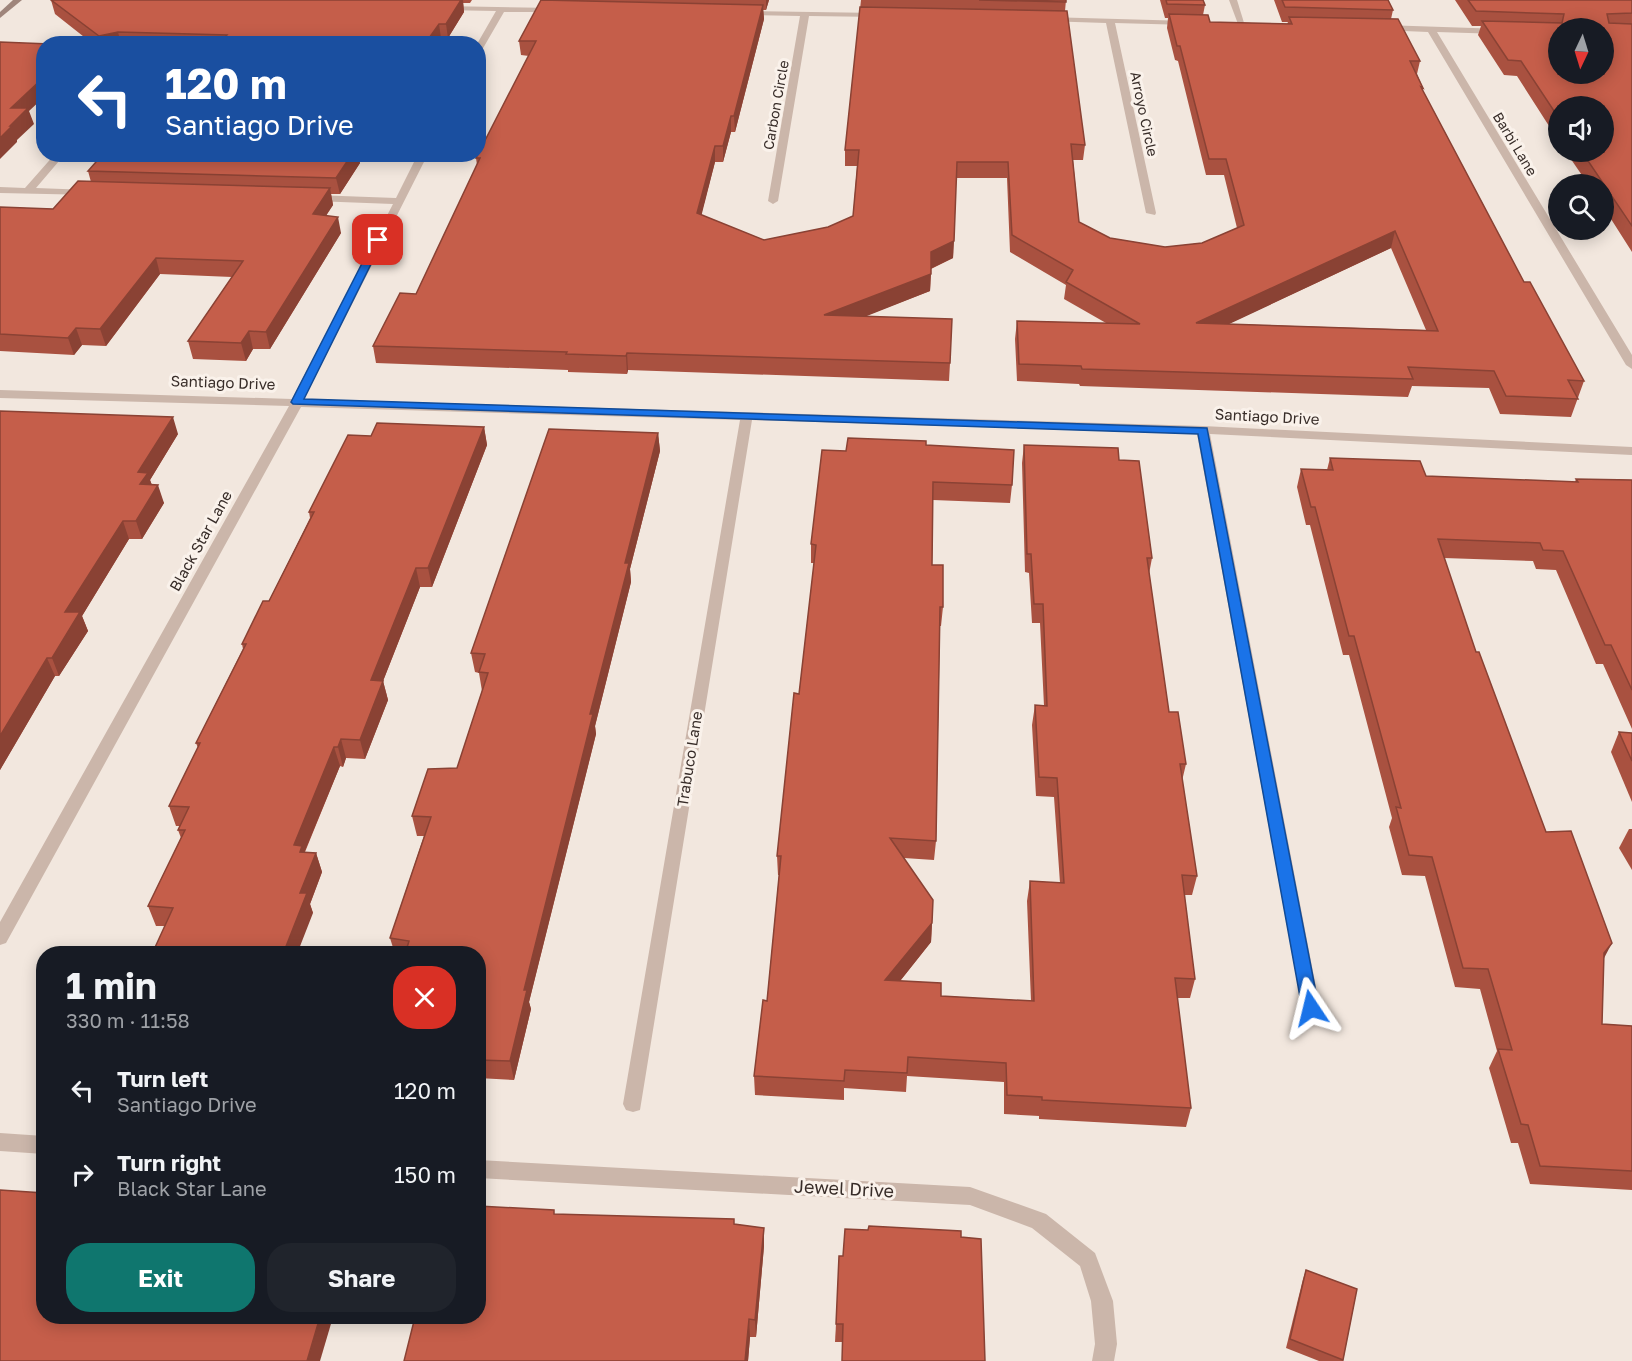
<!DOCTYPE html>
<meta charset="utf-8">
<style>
body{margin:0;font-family:"Golos Text",sans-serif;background:#20242c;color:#f1f3f6;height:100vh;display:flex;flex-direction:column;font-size:22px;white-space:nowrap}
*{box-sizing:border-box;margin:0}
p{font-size:20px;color:#9ea1a6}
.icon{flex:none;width:33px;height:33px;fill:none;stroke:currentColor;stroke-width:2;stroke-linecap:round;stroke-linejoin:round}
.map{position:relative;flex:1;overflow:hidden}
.side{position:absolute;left:36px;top:946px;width:450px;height:378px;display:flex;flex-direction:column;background:#171b24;border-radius:24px;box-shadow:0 3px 15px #0003}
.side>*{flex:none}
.hud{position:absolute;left:36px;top:36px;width:450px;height:126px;border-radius:24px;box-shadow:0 3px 15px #0003;background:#1a4fa0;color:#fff;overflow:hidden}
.needle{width:39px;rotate:184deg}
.buttons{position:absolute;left:1548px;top:18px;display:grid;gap:12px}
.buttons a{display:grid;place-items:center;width:66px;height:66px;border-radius:50%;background:#171b24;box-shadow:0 3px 15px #0003;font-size:30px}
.pin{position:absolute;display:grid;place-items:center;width:51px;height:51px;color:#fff;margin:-26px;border-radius:12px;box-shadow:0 3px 9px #0006}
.me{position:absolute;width:66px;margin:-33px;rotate:350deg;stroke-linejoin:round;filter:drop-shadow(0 0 4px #0008)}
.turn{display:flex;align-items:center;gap:21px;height:126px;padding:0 30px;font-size:27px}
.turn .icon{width:78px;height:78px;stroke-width:2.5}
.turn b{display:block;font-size:42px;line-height:51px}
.round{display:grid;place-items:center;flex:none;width:63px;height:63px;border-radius:24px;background:#20242c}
.head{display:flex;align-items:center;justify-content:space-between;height:102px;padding:0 30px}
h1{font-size:36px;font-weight:700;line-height:45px}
.cta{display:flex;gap:12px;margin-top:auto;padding:12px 30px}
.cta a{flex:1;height:69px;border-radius:24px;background:#0f766e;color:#fff;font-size:24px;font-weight:700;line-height:69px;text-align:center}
.cta a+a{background:#20242c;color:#f1f3f6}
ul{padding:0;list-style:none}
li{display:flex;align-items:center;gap:18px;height:84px;padding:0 30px}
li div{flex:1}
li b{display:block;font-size:22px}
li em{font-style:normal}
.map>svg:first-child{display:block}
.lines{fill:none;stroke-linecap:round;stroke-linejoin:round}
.street{fill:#cbb6aa;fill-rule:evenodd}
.secondary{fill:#9f857b;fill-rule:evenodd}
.wall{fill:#a95140;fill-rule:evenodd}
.shaded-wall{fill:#8a4234}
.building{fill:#c55e4a;stroke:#8a4234;stroke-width:1.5;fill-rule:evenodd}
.route{fill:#1a73e8;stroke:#114b97;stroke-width:1.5}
.labels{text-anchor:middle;stroke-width:6;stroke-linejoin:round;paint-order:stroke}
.far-street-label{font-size:14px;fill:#382d29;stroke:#faf2eb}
.street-label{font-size:15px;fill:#382d29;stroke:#faf2eb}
.near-street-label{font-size:18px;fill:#382d29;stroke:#faf2eb}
</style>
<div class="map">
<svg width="1632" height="1361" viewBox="0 0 1632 1361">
<rect width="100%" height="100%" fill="#f2e7de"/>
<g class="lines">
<g class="street">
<path d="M 1229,0 L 1237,0 L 1245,26 L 1238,24 Z"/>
<path d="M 444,6 L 555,8 L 559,10 L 555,12 L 504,12 L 482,50 L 478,52 L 477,44 L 496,11 L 441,10 L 441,6 Z"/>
<path d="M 744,11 L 879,13 L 883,15 L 879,17 L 809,16 L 778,201 L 773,204 L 768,201 L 800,16 L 741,15 L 740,13 Z"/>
<path d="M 1047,17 L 1188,21 L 1192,23 L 1188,25 L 1115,23 L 1156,213 L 1155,215 L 1146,213 L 1106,23 L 1044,21 L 1043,19 Z"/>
<path d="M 1383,25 L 1503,29 L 1503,33 L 1500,34 L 1437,32 L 1632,355 L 1632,369 L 1626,365 L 1428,32 L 1380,30 L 1380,26 Z"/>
<path d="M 55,154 L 65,154 L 36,188 L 89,190 L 94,193 L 93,195 L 0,193 L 0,187 L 25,188 Z"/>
<path d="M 418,154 L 428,154 L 304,399 L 1203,426 L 1632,447 L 1632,455 L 1210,434 L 1320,1008 L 1317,1013 L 1311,1015 L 1305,1013 L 1302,1008 L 1197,434 L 752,420 L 640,1110 L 633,1112 L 626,1110 L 623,1104 L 740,420 L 301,407 L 6,943 L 0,945 L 0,922 L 289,406 L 0,398 L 0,390 L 292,399 L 393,204 L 314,201 L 309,198 L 314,195 L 396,198 Z"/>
<path d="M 0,1133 L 44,1136 L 44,1154 L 0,1151 Z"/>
<path d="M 478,1160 L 970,1187 L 1046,1214 L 1095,1253 L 1113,1301 L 1117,1344 L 1114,1361 L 1092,1361 L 1095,1344 L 1091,1301 L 1080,1266 L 1032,1228 L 970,1205 L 478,1178 Z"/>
</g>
<path class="secondary" d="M 13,0 L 22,0 L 0,18 L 0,12 Z"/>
</g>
<g class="wall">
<path d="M 51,0 L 472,0 L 470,3 L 463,3 L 464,12 L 448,38 L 441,38 L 438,44 L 93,44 L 55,14 Z"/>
<path d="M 541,0 L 769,0 L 766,10 L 763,10 L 764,19 L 735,132 L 731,132 L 723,162 L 715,162 L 701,215 L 764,240 L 828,227 L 853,216 L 857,166 L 845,166 L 845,150 L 861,0 L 1066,0 L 1065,11 L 1085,145 L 1083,160 L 1073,160 L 1079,222 L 1110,238 L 1165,247 L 1202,243 L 1237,228 L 1224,175 L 1206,175 L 1178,61 L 1175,60 L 1167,28 L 1168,18 L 1165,18 L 1160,0 L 1203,0 L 1205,5 L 1203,15 L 1210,22 L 1287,24 L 1288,22 L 1282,22 L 1274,0 L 1388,0 L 1393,10 L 1391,19 L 1420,61 L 1417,74 L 1423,88 L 1423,91 L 1524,282 L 1584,381 L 1571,417 L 1500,414 L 1489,388 L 1412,386 L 1408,397 L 1080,386 L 1079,384 L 1017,381 L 1015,339 L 1017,321 L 1106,323 L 1064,299 L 1066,285 L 1010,252 L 1007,178 L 956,178 L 953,258 L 931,269 L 930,291 L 865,316 L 950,363 L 949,381 L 628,370 L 627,374 L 568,372 L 568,370 L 376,363 L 373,346 L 416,294 L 477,165 L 476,158 L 529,56 L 521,55 L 519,41 ZM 1391,248 L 1426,330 L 1228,324 Z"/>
<path d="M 1455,0 L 1632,0 L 1632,252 L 1604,208 L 1604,184 L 1588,184 L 1566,152 L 1604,152 L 1558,106 L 1558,140 L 1517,76 L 1504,75 L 1478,35 L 1481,26 L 1472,26 Z"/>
<path d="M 359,159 L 360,163 L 340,194 L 331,194 L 333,205 L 326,215 L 341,233 L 270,349 L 253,349 L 246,361 L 193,359 L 188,341 L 232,277 L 160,274 L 106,346 L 82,345 L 74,355 L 0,351 L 0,207 L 53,209 L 91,182 L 88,171 Z"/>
<path d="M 0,411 L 178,434 L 150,480 L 152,485 L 164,503 L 142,539 L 129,539 L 82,616 L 88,631 L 59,676 L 55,676 L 0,770 Z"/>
<path d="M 484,427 L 487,445 L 432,587 L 420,587 L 383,681 L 388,700 L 365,759 L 346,758 L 343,767 L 340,766 L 305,852 L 316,853 L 322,872 L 310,904 L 313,913 L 165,926 L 156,926 L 148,906 L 181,838 L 178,830 L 180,826 L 176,826 L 169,806 L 198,748 L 196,743 L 243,649 L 242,644 L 269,601 L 310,518 L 309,512 L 371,436 Z"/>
<path d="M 658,433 L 660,451 L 630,569 L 631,582 L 595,726 L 596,734 L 529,1002 L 531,1009 L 514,1080 L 478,1078 L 478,954 L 395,954 L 390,938 L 424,836 L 417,836 L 412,816 L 457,768 L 482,691 L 479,673 L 475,672 L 471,653 Z"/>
<path d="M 926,445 L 1012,485 L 1010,503 L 933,500 L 932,565 L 943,607 L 941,626 L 940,626 L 936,841 L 934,860 L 904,858 L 932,923 L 931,942 L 900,981 L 941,996 L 1031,1001 L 1027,901 L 1030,881 L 1060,883 L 1054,797 L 1036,796 L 1032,725 L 1035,705 L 1044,706 L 1040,623 L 1032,623 L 1029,573 L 1025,572 L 1022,463 L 1024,445 L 1119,460 L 1152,558 L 1149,574 L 1169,712 L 1186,764 L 1182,781 L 1197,876 L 1192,895 L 1184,895 L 1195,979 L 1190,998 L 1177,998 L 1191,1108 L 1186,1127 L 1039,1119 L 1039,1116 L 1004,1114 L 1004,1082 L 907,1076 L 906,1092 L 844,1088 L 844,1100 L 755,1095 L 754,1076 L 767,1001 L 779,875 L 778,875 L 777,856 L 799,694 L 814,563 L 811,563 L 811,544 L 846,451 Z"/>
<path d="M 1330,458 L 1426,476 L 1575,482 L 1576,479 L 1632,480 L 1632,729 L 1603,664 L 1596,664 L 1556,570 L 1536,569 L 1533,561 L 1444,558 L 1476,652 L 1546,832 L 1604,959 L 1602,1024 L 1632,1026 L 1632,1190 L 1530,1184 L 1518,1143 L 1511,1143 L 1489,1068 L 1497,1051 L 1480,989 L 1455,987 L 1425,876 L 1402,875 L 1389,827 L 1392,818 L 1349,655 L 1343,655 L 1310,525 L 1306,525 L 1297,487 L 1301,469 L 1327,470 Z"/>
<path d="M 1619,732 L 1632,733 L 1632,802 L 1611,752 Z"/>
<path d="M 1629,829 L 1632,829 L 1632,870 L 1619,848 Z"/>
<path d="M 555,1214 L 734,1224 L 764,1228 L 764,1246 L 756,1337 L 750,1337 L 748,1361 L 404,1361 Z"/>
<path d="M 961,1237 L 842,1342 L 835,1342 L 836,1324 L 843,1256 Z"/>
<path d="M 1306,1270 L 1357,1289 L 1343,1361 L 1319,1361 L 1286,1348 L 1303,1279 Z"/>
</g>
<g class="shaded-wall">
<path d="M 461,0 L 463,0 L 464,12 L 448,38 L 446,24 Z"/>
<path d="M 766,0 L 769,0 L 766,10 Z"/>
<path d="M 763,5 L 764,19 L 735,132 L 734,116 Z"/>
<path d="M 439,24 L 441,38 L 438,44 L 428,44 L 427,41 Z"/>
<path d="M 118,32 L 121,44 L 101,44 L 99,36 Z"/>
<path d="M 44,77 L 44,97 L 29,111 L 34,124 L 17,140 L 17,142 L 0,159 L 0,138 L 11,108 Z"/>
<path d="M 731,116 L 731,132 L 723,162 L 723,146 Z"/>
<path d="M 715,146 L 715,162 L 698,229 L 697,213 Z"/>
<path d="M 352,154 L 362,154 L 359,159 L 360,163 L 340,194 L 336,178 Z"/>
<path d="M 330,188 L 333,205 L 317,230 L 313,214 Z"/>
<path d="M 338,217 L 341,233 L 270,349 L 266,332 Z"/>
<path d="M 1395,231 L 1391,248 L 1193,341 L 1196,323 Z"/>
<path d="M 954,241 L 953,258 L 930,269 L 931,252 Z"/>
<path d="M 156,258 L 160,274 L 106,346 L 100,329 Z"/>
<path d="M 931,274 L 930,291 L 824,333 L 824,315 Z"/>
<path d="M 76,328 L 82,345 L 74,355 L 68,338 Z"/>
<path d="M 249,331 L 253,349 L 246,361 L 241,343 Z"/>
<path d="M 627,353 L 628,370 L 627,374 L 626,356 Z"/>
<path d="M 173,417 L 178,434 L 150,480 L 154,491 L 140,484 L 138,472 Z"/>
<path d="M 484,427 L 487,445 L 432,587 L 428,568 Z"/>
<path d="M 658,433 L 660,451 L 630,569 L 631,582 L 595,726 L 596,734 L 529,1002 L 531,1009 L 514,1080 L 510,1061 L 524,990 L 590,714 L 625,563 Z"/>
<path d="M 158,485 L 164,503 L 142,539 L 136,521 Z"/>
<path d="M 123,521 L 129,539 L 82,616 L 88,631 L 59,676 L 52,658 L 65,612 Z"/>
<path d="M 416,568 L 420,587 L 376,699 L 371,680 Z"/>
<path d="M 47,658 L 55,676 L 0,770 L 0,736 Z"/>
<path d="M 383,681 L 388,700 L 365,759 L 360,740 Z"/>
<path d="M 341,739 L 346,758 L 343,767 L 338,747 Z"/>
<path d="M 334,747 L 340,766 L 304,853 L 308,865 L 294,845 Z"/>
<path d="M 316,853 L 322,872 L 310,904 L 313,913 L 297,954 L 283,954 L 300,893 Z"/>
<path d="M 932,923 L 931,942 L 885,1000 L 885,980 Z"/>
<path d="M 1612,943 L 1602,962 L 1604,953 Z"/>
<path d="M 764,1228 L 764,1246 L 756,1337 L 755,1320 Z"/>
<path d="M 320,1317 L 333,1317 L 320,1361 L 307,1361 Z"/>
<path d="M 749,1319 L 750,1337 L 748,1361 L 745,1361 Z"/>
</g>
<g class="building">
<path d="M 51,0 L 461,0 L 446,24 L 439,24 L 427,41 L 422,41 L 420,44 L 219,44 L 227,35 L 118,32 L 99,36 Z"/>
<path d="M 541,0 L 763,5 L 734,116 L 731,116 L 723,146 L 715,146 L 697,213 L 764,240 L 828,227 L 853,216 L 859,150 L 845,150 L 860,7 L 1067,11 L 1085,145 L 1071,144 L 1079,222 L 1110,238 L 1165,247 L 1202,243 L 1244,225 L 1226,159 L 1209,159 L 1180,46 L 1177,46 L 1169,14 L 1208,15 L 1210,22 L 1292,24 L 1289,17 L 1398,19 L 1420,61 L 1410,61 L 1423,88 L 1421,87 L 1524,282 L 1530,282 L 1584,381 L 1568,380 L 1578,399 L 1506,396 L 1494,371 L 1408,367 L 1413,379 L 1082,369 L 1081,366 L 1019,364 L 1017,321 L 1140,324 L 1066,282 L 1073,270 L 1012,235 L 1008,162 L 957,162 L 954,241 L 931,252 L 931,274 L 824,315 L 952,319 L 950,363 L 627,353 L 626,356 L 566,354 L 567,352 L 373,346 L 400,293 L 416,294 L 480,158 L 476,158 L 536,41 L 519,41 ZM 1395,231 L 1438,331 L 1196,323 Z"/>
<path d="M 979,0 L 1066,0 L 1066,2 Z"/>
<path d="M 1166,0 L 1203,0 L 1205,5 L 1167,4 Z"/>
<path d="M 1282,0 L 1388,0 L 1393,10 L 1285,7 Z"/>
<path d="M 1468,0 L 1632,0 L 1632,13 L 1607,14 L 1609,23 L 1632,24 L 1632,226 L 1582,152 L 1604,152 L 1604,106 L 1558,106 L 1558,117 L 1521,61 L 1508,60 L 1482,21 L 1562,23 L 1564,14 L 1476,11 ZM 1558,28 L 1604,28 L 1604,74 L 1558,74 Z"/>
<path d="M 0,42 L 50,44 L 44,44 L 44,77 L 11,108 L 28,108 L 10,126 L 12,126 L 0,138 Z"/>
<path d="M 103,154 L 352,154 L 336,178 L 88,171 Z"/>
<path d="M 78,181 L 330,188 L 313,214 L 338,217 L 266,332 L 249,331 L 241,343 L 188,341 L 243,261 L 156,258 L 100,329 L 76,328 L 68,338 L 0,334 L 0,207 L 53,209 Z"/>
<path d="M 0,411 L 173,417 L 138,472 L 148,473 L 140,484 L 158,485 L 136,521 L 123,521 L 65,612 L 80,612 L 52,658 L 47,658 L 0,736 Z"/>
<path d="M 377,423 L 484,427 L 428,568 L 416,568 L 371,680 L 383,681 L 360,740 L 341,739 L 338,747 L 334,747 L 294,845 L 302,846 L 300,852 L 316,853 L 300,893 L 307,893 L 283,954 L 152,954 L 173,908 L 148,906 L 185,830 L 178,830 L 189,807 L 169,806 L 200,743 L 196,743 L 246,644 L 242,644 L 263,601 L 269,601 L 314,512 L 309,512 L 348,435 L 371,436 Z"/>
<path d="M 549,429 L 658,433 L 625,563 L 629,563 L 590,714 L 593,714 L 524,990 L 527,990 L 510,1061 L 478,1060 L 478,954 L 405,954 L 409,941 L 390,938 L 431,817 L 412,816 L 428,769 L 457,768 L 488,673 L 479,672 L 485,654 L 471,653 Z"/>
<path d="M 848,438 L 926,441 L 926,445 L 1014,450 L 1012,485 L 933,482 L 932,565 L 943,565 L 943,607 L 940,607 L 936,841 L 890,838 L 933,900 L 932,923 L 885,980 L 941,983 L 941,996 L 1034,1001 L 1030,881 L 1064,883 L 1057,778 L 1039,777 L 1035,705 L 1047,706 L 1043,604 L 1034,604 L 1031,554 L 1027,554 L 1024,445 L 1118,448 L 1119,460 L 1139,461 L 1152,558 L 1147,558 L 1169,712 L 1178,712 L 1186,764 L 1180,764 L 1197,876 L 1182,875 L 1195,979 L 1175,978 L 1191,1108 L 1042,1100 L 1042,1097 L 1007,1095 L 1006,1063 L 908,1057 L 907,1073 L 845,1070 L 844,1081 L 754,1076 L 763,1000 L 767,1001 L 781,856 L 777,856 L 794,693 L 799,694 L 816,545 L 811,544 L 822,450 L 846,451 Z"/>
<path d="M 1330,458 L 1420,461 L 1426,476 L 1578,482 L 1576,479 L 1632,480 L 1632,690 L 1611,645 L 1605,645 L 1563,551 L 1543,550 L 1540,543 L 1438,539 L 1476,652 L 1479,652 L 1546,832 L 1571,831 L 1612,943 L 1604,953 L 1602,1024 L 1632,1026 L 1632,1171 L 1540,1166 L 1528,1125 L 1521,1124 L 1498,1049 L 1512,1050 L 1488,969 L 1463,968 L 1432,857 L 1409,855 L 1396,807 L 1401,808 L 1354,636 L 1349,636 L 1315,507 L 1311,507 L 1301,469 L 1333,470 Z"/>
<path d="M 1619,732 L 1632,733 L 1632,761 Z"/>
<path d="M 0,1190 L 44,1193 L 44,1317 L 320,1317 L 307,1361 L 0,1361 Z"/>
<path d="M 478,1206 L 554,1210 L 554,1214 L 734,1219 L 734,1224 L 764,1228 L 755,1320 L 749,1319 L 745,1361 L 404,1361 L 415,1317 L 478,1317 Z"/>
<path d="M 869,1226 L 961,1231 L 961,1237 L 981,1239 L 985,1361 L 842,1361 L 843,1324 L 836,1324 L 839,1256 L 843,1256 L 845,1229 L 868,1230 Z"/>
<path d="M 1306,1270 L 1357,1289 L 1343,1360 L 1290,1339 Z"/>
</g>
<path class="route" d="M 375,238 L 383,240 L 304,399 L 1207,428 L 1319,1008 L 1317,1013 L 1305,1013 L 1302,1008 L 1198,434 L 293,404 L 291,402 Z"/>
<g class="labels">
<g class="far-street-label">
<text transform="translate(776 105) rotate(-80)" y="5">Carbon Circle</text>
<text transform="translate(1144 114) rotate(78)" y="5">Arroyo Circle</text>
<text transform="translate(1515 144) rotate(59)" y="5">Barbi Lane</text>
</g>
<g class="street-label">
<text transform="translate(223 383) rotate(2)" y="5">Santiago Drive</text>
<text transform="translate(1267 417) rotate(3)" y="5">Santiago Drive</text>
<text transform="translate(201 541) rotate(-61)" y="5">Black Star Lane</text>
<text transform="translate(690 759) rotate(-81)" y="5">Trabuco Lane</text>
</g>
<g class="near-street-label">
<text transform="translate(844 1189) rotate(3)" y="6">Jewel Drive</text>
</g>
</g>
</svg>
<div class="buttons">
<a><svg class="needle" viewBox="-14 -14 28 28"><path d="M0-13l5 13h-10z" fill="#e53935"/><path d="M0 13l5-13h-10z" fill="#9ea1a6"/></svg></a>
<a><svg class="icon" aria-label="sound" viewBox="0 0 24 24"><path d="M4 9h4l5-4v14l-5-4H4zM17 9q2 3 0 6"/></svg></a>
<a><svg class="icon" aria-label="search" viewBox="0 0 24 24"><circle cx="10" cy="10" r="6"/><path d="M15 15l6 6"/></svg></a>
</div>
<div class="pin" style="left:378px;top:240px;background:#d93025"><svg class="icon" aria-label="arrive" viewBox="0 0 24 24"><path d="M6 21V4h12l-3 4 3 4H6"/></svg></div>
<svg class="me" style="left:1311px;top:1008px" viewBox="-20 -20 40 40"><path d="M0-17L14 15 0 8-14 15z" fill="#1a73e8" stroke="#fff" stroke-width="4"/></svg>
<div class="hud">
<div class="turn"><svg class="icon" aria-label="left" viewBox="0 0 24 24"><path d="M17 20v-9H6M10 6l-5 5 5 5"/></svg><div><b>120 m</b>Santiago Drive</div></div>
</div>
<section class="side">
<div class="head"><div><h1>1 min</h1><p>330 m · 11:58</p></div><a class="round" style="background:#d93025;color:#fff"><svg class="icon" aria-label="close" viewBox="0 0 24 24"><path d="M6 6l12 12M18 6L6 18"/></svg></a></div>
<ul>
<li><svg class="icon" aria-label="left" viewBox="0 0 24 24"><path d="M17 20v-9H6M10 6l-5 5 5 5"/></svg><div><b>Turn left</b><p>Santiago Drive</p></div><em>120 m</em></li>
<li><svg class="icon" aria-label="right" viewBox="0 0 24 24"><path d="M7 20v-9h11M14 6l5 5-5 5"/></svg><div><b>Turn right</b><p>Black Star Lane</p></div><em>150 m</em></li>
</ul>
<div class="cta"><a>Exit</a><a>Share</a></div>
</section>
</div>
